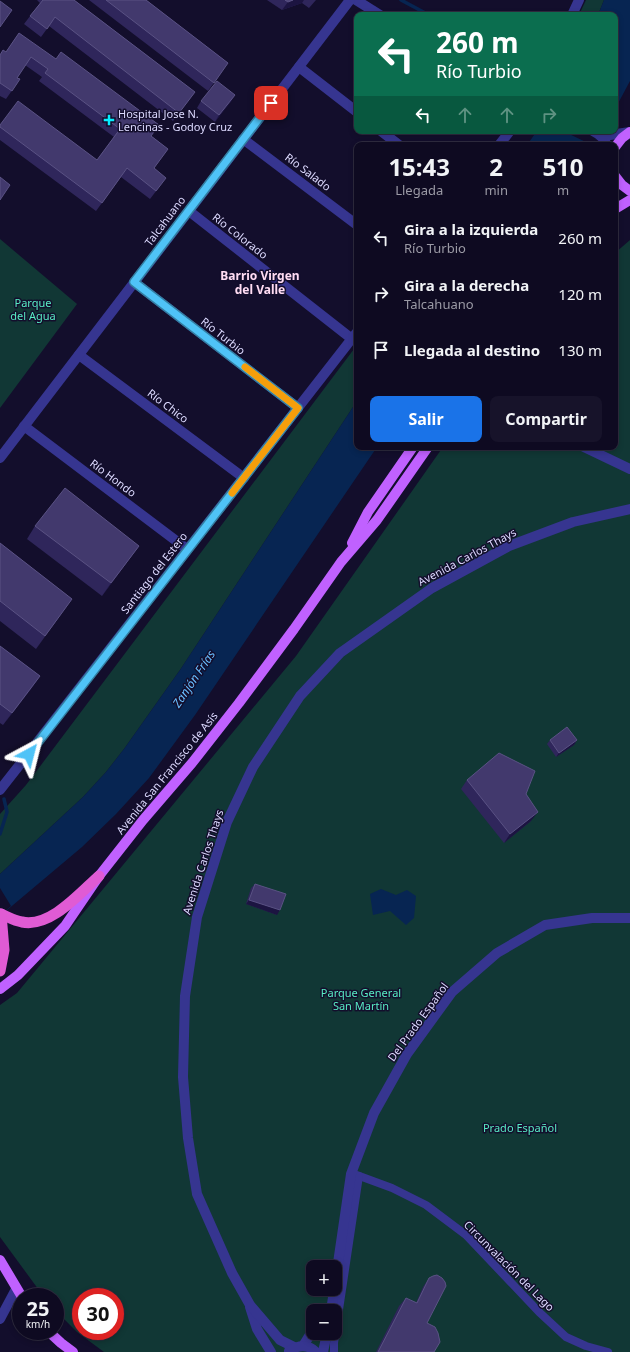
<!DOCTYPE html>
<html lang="es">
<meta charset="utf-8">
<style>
body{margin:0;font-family:"Noto Sans",sans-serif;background:#17132a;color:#f1f3f6;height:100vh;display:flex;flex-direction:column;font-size:15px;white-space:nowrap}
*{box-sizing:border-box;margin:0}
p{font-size:13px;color:#9b9aa5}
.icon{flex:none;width:22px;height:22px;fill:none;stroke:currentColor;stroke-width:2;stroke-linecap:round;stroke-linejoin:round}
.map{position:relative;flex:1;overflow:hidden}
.drawer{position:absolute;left:354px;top:142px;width:264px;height:308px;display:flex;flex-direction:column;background:#0e0a21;border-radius:8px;box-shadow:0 2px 6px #0003,0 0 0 1px #2e2b3f}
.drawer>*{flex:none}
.banner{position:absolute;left:354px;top:12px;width:264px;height:122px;border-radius:8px;box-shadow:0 2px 6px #0003,0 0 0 1px #2e2b3f;background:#0b6e4f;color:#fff;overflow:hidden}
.buttons{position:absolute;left:306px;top:1260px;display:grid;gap:8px}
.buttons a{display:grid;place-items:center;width:36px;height:36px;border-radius:8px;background:#0e0a21;box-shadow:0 2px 6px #0003,0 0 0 1px #2e2b3f;font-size:20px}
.speed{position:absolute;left:12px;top:1288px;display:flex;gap:8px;font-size:20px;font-weight:700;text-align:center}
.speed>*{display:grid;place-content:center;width:52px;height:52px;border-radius:50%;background:#0e0a21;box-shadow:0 2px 6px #0003,0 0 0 1px #2e2b3f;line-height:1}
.speed small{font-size:10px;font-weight:400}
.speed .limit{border:6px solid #d22;background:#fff;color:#111}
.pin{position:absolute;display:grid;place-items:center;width:34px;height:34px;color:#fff;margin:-17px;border-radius:8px;box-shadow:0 2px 6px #0006}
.me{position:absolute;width:44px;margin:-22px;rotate:38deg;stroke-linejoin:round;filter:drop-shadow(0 0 3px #0008)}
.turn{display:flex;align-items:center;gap:14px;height:84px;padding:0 16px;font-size:18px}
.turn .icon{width:52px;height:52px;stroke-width:2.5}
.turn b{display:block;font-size:28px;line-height:34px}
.lanes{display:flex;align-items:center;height:38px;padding:0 16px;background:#0003;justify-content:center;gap:20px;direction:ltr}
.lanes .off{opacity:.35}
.eta{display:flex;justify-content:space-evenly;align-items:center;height:68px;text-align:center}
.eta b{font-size:24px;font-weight:700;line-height:28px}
.primary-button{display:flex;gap:8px;margin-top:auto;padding:8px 16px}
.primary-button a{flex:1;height:46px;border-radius:8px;background:#1a73e8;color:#fff;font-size:16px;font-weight:700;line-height:46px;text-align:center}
.primary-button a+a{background:#17132a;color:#f1f3f6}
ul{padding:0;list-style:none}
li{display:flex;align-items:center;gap:12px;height:56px;padding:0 16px}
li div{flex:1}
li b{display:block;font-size:15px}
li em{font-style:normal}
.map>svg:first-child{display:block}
.green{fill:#113735;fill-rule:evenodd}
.water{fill:#072552}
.pier{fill:#130e2c}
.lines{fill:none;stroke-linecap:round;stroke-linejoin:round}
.stream{stroke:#072552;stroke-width:3.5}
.pedestrian{stroke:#363590;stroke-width:8}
.minor{stroke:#363590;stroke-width:10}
.tertiary{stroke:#363590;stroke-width:10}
.primary{stroke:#c061ff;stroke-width:10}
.trunk{stroke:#e05bd4;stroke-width:11}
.wall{fill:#2f265b}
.shaded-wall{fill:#1c1441}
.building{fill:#42396d;stroke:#5a5284}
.route-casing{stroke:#337fa1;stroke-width:10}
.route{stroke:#4fc3f7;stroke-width:7}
.slow{stroke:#f59e0b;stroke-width:7}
.poi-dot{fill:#06ecff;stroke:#130e2c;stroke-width:1.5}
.labels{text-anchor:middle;stroke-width:3;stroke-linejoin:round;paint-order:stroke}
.poi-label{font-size:11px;fill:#dddaff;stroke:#130e2c;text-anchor:start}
.street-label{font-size:11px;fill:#dddaff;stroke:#130e2c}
.park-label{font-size:11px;fill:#58ecc4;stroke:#130e2c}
.neighbourhood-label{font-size:12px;font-weight:bold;fill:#ffdcf3;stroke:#130e2c}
.water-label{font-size:12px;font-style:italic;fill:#68bdff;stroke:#130e2c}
</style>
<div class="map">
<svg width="630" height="1352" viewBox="0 0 630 1352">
<rect width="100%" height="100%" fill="#130e2c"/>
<g class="green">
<path d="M 586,0 L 604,0 L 598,15 L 579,15 Z"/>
<path d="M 0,239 L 77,304 L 0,408 Z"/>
<path d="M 630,240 L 630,1352 L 104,1352 L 77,1332 L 55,1310 L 55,1297 L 44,1297 L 0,1237 L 0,1005 L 17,993 L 296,656 L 443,447 L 615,447 L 615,253 ZM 313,1267 L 335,1267 L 335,1289 L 313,1289 ZM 81,1297 L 115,1297 L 115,1331 L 81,1331 ZM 313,1311 L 335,1311 L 335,1333 L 313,1333 Z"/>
<path d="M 357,345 L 357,401 L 180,670 L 124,749 L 106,772 L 83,797 L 0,874 L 0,814 L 26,785 Z"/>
</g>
<g class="water">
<path d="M 604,0 L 630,0 L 630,81 L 615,109 L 615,15 L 598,15 Z"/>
<path d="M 537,131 L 601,131 L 592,145 L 527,145 Z"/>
<path d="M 357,401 L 357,447 L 377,447 L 195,715 L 149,778 L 116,814 L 82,847 L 0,916 L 0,874 L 83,797 L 106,772 L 124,749 L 180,670 Z"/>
<path d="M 381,889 L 396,895 L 407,890 L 416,896 L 414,918 L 406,925 L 390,911 L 373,915 L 370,894 Z"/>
</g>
<g class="pier">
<path d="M 563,131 L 601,131 L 592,145 Z"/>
<path d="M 0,888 L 11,906 L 0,916 Z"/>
</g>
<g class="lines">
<g class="stream">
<path d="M 401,0 L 429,15"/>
<path d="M 0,834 L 7,812 L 4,799"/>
</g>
<g class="pedestrian">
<path d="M 351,1174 L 354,1174 L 392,1188 L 426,1205 L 466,1235 L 539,1312 L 566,1337 L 586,1346 L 608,1352"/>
<path d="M 334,1352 L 334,1343 L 359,1176"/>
</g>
<g class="minor">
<path d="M 572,15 L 579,0"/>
<path d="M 299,67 L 357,112"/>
<path d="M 381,131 L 399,145"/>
<path d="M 243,139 L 357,225"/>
<path d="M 499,145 L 510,131"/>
<path d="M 189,211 L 352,339"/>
<path d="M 134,282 L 298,408"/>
<path d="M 79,355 L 244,478"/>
<path d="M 24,426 L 187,549"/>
<path d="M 0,790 L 357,332"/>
<path d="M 331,1311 L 351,1174 L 374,1113 L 407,1054 L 452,992 L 497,953 L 545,925 L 592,918 L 630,918"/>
<path d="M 0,1319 L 16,1289"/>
<path d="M 303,1346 L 313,1330"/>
<path d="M 323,1352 L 327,1333"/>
</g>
<g class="tertiary">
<path d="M 356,0 L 380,15"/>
<path d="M 593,131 C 599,134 604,138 607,145"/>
<path d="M 599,134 L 610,135 L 630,132"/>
<path d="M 584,447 L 630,469"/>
<path d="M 0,458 L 350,0"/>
<path d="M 250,1307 L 257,1329 L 271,1352"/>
<path d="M 294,1347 L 280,1340 L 250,1305 L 232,1273 L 197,1194 L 188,1138 L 183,1077 L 185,996 L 197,917 L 227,822 L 253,767 L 300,696 L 340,653 L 432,588 L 509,546 L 573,522 L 630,509"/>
<path d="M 289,1351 C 298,1345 308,1344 316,1352"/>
</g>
<g class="primary">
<path d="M 615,147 L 622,138 L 630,132"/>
<path d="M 615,176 L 622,185 L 630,191"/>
<path d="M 615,209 L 630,200"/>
<path d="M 352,543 L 368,512 L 413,447"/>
<path d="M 0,989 L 18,975 L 65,926 L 99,876 L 143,820 L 192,763 L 239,703 L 294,629 L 341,562 L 377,520 L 428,447"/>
<path d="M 0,1260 L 22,1297"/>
<path d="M 48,1331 L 61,1343 L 73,1352"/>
</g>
<g class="trunk">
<path d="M 1,914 C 8,917 15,921 22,922 C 50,928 79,894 99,876"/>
<path d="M 0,971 L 4,950 L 1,914"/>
</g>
</g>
<g class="wall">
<path d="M 37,0 L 74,0 L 195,92 L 173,121 L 49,26 L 41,37 L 24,24 L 40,3 Z"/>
<path d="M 89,0 L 146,0 L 228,63 L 208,91 Z"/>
<path d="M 267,0 L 316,0 L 309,8 L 302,3 L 282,10 Z"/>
<path d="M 19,33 L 168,149 L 154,168 L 160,186 L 150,199 L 121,177 L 96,211 L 0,140 L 0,125 L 97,160 L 114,137 L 39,81 L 42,77 L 25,65 L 17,78 L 20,79 L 6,99 L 0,96 L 0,55 L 6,52 Z"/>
<path d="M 235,95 L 215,122 L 197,108 L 201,101 Z"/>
<path d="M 35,526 L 139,546 L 102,596 L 27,539 Z"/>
<path d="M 0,543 L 72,599 L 36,649 L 0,621 Z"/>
<path d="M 0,646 L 40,676 L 31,689 L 3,725 L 0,723 Z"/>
<path d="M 550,740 L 577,740 L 574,745 L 556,757 L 547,744 Z"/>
<path d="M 467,780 L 526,794 L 531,821 L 504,843 L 461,789 Z"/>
<path d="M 255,884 L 277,915 L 246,904 L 251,888 Z"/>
<path d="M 429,1278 L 427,1323 L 434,1352 L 376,1352 L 399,1306 L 406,1298 L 416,1303 L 423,1287 Z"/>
</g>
<g class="shaded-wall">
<path d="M 293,0 L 304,0 L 302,3 L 282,10 L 288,2 Z"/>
<path d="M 235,95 L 231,102 L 215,122 L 219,115 Z"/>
<path d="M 139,546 L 130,558 L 102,596 L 111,583 Z"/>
<path d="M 40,676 L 31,689 L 3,725 L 12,713 Z"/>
<path d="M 577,740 L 574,745 L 556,757 L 559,753 Z"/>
<path d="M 538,812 L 531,821 L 504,843 L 510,834 Z"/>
<path d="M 249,900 L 280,910 L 277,915 L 246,904 Z"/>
</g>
<g class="building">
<path d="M 43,0 L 74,0 L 195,92 L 179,113 L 55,17 L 47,29 L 30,16 Z"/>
<path d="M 106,0 L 146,0 L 228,63 L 214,83 Z"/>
<path d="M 285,0 L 293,0 L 288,2 Z"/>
<path d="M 0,1 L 12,10 L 0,27 Z"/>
<path d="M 19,33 L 56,59 L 61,52 L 159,125 L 151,136 L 168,149 L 154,168 L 166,178 L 156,191 L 127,168 L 102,203 L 0,127 L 0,125 L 18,101 L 97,160 L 120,129 L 45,73 L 48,69 L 31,57 L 17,78 L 20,79 L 12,91 L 0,83 L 0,55 L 3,50 L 6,52 Z"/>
<path d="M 217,81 L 235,95 L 219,115 L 201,101 Z"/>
<path d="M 0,177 L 10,185 L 0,200 Z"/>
<path d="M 65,488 L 139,546 L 111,583 L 35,526 Z"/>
<path d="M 0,543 L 72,599 L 45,636 L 0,601 Z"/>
<path d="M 0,646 L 40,676 L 12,713 L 0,704 Z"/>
<path d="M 567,727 L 577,740 L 559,753 L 550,740 Z"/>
<path d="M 499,753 L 535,771 L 526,794 L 538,812 L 510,834 L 467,780 Z"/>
<path d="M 255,884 L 286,894 L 280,910 L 249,900 Z"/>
<path d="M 437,1275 L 442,1278 L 445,1282 L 446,1286 L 427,1323 L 435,1327 L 438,1333 L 440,1342 L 434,1352 L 378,1352 L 406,1298 L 417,1303 L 429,1278 L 433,1276 Z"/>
</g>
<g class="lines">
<g class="route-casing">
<path id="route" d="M 29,754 L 298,408 L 134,282 L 271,103"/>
</g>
<use href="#route" class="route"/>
<path class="slow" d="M 232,493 L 298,408 L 245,367"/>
</g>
<path class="poi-dot" d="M107 114h4v4h4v4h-4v4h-4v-4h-4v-4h4z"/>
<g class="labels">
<g class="poi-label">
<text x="118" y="118">Hospital Jose N.<tspan x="118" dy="13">Lencinas - Godoy Cruz</tspan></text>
</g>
<g class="street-label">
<text transform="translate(308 172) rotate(37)" y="4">Río Salado</text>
<text transform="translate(165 221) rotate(-53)" y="4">Talcahuano</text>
<text transform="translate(240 236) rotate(38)" y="4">Río Colorado</text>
<text transform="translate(223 336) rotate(38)" y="4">Río Turbio</text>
<text transform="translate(168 406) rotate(37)" y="4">Río Chico</text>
<text transform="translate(113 478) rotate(37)" y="4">Río Hondo</text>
<text transform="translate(467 557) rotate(-28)" y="4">Avenida Carlos Thays</text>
<text transform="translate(154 573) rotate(-52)" y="4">Santiago del Estero</text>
<text transform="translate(167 773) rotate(-51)" y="4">Avenida San Francisco de Asís</text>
<text transform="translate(203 862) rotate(-72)" y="4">Avenida Carlos Thays</text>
<text transform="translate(418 1022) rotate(-54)" y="4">Del Prado Español</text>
<text transform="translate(509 1266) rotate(45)" y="4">Circunvalación del Lago</text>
</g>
<g class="park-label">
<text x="33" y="307">Parque<tspan x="33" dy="13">del Agua</tspan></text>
<text x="361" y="997">Parque General<tspan x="361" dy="13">San Martín</tspan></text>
<text x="520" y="1132">Prado Español</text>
</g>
<g class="neighbourhood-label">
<text x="260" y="280">Barrio Virgen<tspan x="260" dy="14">del Valle</tspan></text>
</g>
<g class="water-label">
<text transform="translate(194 679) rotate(-56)" y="4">Zanjón Frías</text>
</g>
</g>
</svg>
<div class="buttons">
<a>+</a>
<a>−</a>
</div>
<div class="speed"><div>25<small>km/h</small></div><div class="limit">30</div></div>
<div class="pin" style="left:271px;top:103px;background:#d93025"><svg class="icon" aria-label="arrive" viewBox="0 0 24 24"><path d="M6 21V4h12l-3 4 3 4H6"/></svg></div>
<svg class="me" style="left:29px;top:754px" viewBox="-20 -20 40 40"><path d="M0-17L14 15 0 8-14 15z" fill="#4fc3f7" stroke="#fff" stroke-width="4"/></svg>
<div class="banner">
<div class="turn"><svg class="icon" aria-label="left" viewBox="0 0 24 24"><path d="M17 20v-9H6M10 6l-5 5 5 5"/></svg><div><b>260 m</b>Río Turbio</div></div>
<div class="lanes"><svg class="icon" aria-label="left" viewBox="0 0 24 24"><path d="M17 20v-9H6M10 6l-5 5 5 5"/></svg><svg class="icon off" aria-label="ahead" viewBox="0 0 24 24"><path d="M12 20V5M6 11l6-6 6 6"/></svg><svg class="icon off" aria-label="ahead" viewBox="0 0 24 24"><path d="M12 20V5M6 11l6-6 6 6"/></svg><svg class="icon off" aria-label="right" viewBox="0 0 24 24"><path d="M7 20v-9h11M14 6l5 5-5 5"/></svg></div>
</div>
<section class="drawer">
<div class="eta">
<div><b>15:43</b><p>Llegada</p></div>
<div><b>2</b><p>min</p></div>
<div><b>510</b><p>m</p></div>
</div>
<ul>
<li><svg class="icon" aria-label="left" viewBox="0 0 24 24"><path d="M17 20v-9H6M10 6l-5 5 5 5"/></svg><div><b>Gira a la izquierda</b><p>Río Turbio</p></div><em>260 m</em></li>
<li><svg class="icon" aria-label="right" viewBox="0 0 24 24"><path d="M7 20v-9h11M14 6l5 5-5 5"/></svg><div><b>Gira a la derecha</b><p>Talcahuano</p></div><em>120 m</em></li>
<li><svg class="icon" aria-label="arrive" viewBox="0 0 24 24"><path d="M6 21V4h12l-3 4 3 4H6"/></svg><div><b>Llegada al destino</b></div><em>130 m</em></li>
</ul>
<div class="primary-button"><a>Salir</a><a>Compartir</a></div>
</section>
</div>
